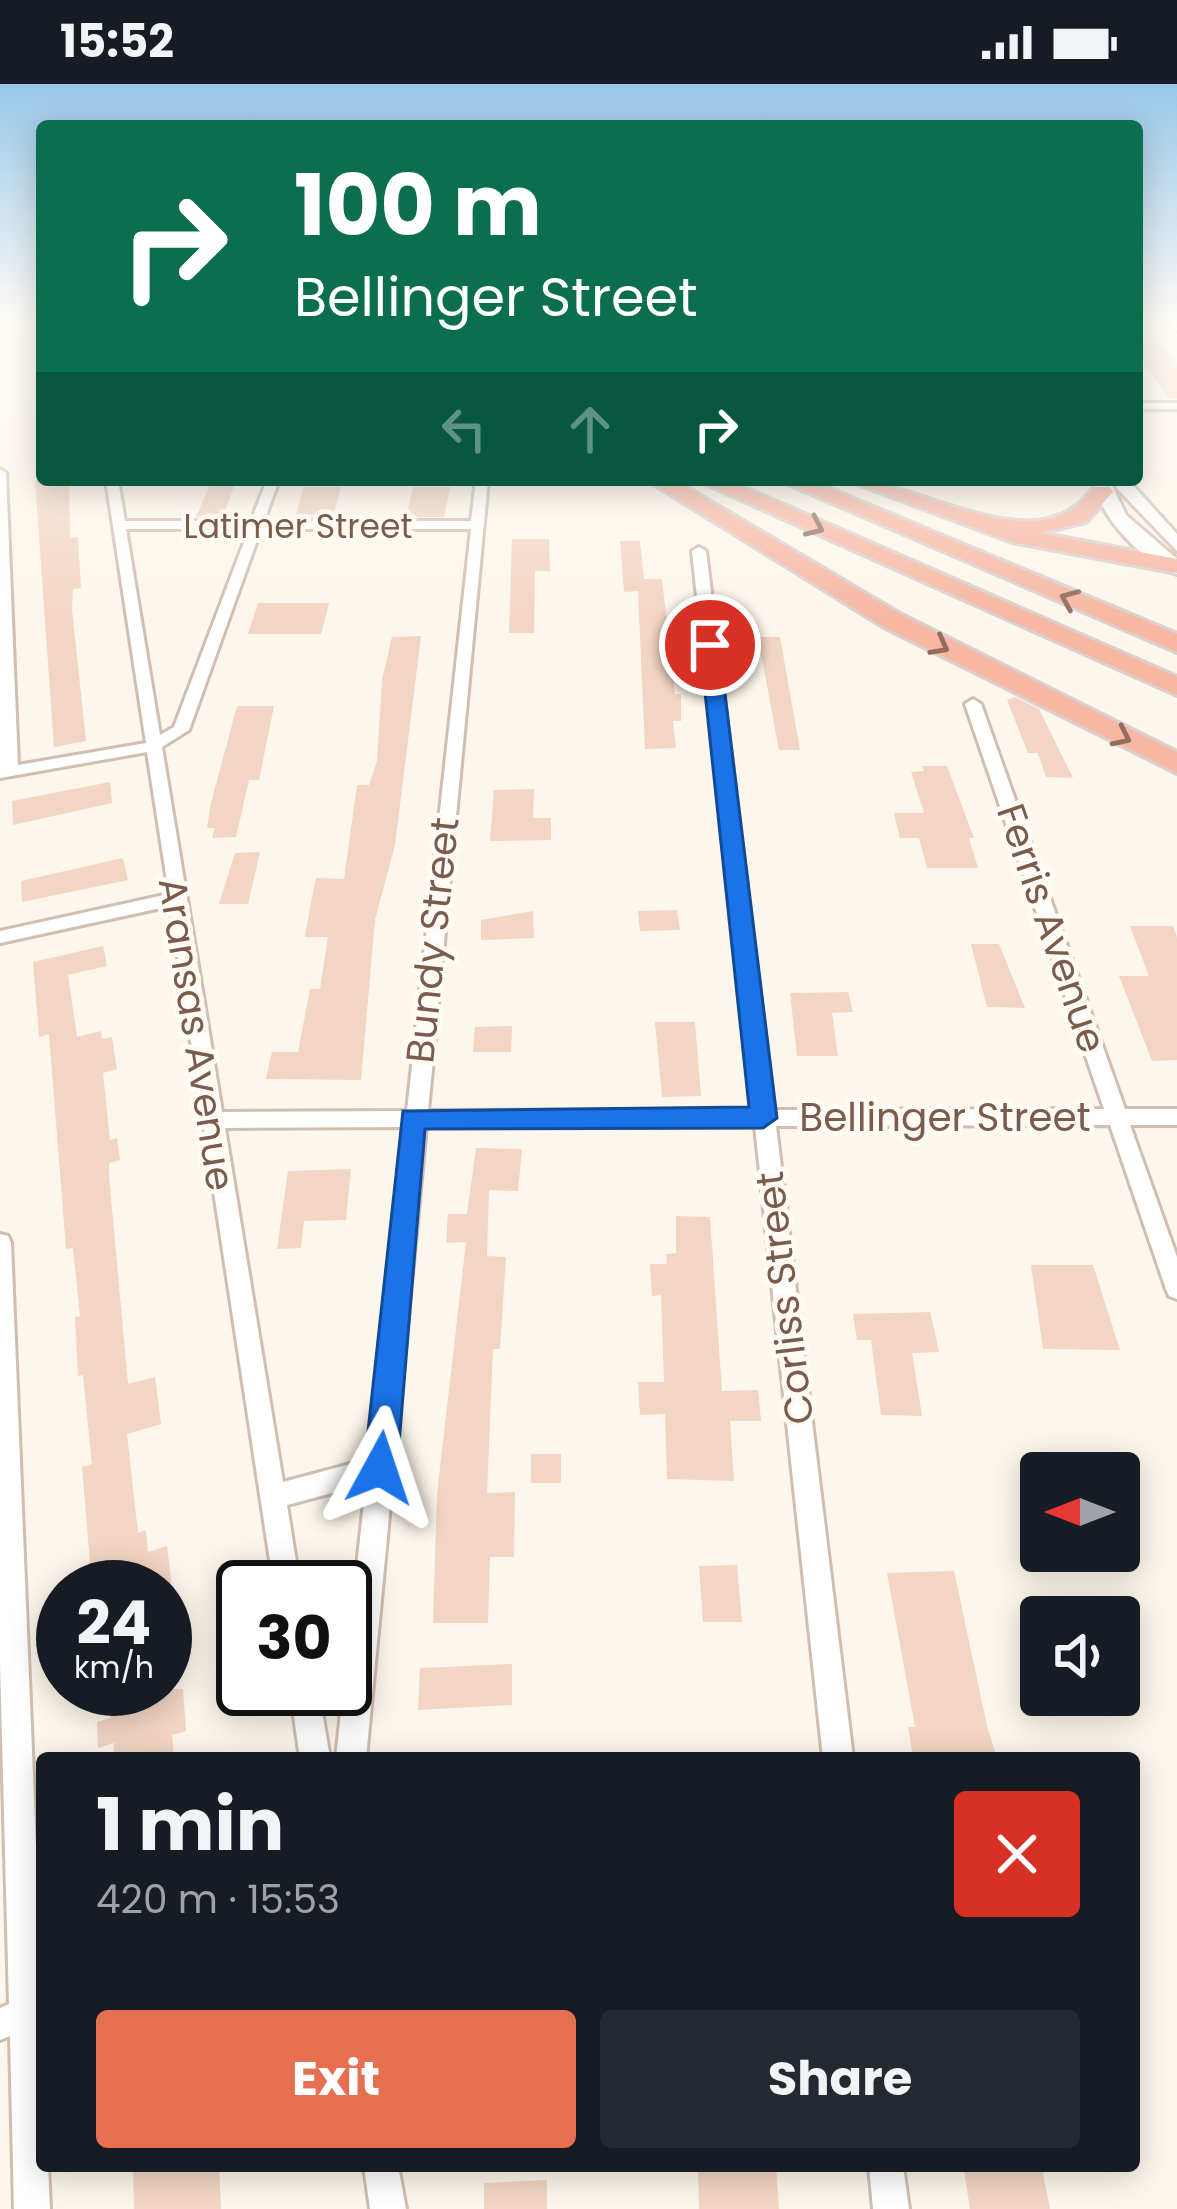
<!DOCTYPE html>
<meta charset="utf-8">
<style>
body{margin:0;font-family:Poppins,sans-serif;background:#242831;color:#f1f3f6;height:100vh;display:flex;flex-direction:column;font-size:45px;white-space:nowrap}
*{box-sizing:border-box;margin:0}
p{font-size:39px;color:#9ea1a6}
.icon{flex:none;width:66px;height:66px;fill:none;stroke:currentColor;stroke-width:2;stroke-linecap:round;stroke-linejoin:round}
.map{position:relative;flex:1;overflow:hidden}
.panel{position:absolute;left:36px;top:1668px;width:1104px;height:420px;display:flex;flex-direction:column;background:#171b24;border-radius:12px;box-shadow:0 6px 30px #0003}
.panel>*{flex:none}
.top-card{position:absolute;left:36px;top:36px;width:1107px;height:366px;border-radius:12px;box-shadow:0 6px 30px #0003;background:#0b6e4f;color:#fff;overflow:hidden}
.needle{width:78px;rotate:270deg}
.fabs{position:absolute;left:1020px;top:1368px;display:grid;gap:24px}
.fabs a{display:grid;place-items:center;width:120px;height:120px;border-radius:12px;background:#171b24;box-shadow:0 6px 30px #0003;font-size:60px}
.speed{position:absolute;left:36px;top:1476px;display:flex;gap:24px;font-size:60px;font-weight:700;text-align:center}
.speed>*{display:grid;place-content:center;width:156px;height:156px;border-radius:50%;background:#171b24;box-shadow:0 6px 30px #0003;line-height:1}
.speed small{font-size:30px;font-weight:400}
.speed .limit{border:6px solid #111;border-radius:18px;background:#fff;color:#111}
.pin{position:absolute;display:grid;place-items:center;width:102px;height:102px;color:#fff;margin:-51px;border:6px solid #fff;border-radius:50%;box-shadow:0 3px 12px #0007}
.me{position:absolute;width:132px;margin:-66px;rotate:5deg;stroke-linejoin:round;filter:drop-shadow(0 0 9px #0008)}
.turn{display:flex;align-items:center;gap:42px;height:252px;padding:0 60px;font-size:54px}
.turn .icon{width:156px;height:156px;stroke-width:2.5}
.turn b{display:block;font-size:84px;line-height:102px}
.lanes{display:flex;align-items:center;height:114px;padding:0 60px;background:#0003;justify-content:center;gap:60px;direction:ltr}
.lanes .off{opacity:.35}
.round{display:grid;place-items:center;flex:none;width:126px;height:126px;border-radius:12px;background:#242831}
.summary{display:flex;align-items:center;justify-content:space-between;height:204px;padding:0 60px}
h1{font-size:72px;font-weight:700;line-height:90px}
.primary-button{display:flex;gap:24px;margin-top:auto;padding:24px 60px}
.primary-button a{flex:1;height:138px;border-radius:12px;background:#e76f51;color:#fff;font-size:48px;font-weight:700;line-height:138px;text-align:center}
.primary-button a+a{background:#242831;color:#f1f3f6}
.status{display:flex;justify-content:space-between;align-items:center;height:84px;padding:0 60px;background:#171b24;direction:ltr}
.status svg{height:33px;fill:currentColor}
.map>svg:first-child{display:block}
.building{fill:#f3d5c3}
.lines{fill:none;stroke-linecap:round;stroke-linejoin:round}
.minor-casing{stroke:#d1beb0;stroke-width:6}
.secondary-casing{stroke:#d6c0b0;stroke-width:6}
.motorway-casing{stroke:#dad1cd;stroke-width:6}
.minor{fill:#fff;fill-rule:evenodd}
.secondary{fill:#fff;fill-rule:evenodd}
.motorway{fill:#f7b7a3;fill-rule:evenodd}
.oneway{stroke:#936e5e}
.route{fill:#1a73e8;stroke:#114b97;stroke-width:3}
.labels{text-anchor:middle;stroke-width:10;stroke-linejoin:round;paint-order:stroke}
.far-street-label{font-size:33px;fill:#7a5c4d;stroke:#fffaf3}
.street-label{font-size:39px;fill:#7a5c4d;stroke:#fffaf3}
</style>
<div class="status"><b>15:52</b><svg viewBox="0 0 49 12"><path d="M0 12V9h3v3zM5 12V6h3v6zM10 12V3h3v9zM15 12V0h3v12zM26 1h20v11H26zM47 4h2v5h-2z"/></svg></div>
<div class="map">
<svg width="1177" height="2125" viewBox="0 0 1177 2125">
<rect width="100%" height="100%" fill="#fdf6ec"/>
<g class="building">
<path d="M 1137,238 L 1146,238 L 1177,281 L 1177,314 L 1168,314 L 1137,270 Z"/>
<path d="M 35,396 L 69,396 L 70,454 L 78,453 L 81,504 L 73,505 L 72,526 L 86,657 L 54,663 Z"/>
<path d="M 212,396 L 236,396 L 223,433 L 196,433 Z"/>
<path d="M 304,403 L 341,403 L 334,428 L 295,433 Z"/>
<path d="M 413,403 L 450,403 L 444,433 L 406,433 Z"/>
<path d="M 512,455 L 549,455 L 550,487 L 535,487 L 534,549 L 509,549 Z"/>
<path d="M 620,457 L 640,457 L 644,495 L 662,495 L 675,610 L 681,610 L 681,637 L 673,637 L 676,664 L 645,665 L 638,507 L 624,508 Z"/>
<path d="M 258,519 L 329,519 L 321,550 L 248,550 Z"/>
<path d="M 421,552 L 395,761 L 375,836 L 361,996 L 266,995 L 272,968 L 298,968 L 310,905 L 320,905 L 328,853 L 305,853 L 311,818 L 316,794 L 344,795 L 357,701 L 369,701 L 377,677 L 382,596 L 392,553 Z"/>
<path d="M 758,553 L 780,553 L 800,666 L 779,666 Z"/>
<path d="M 1015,613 L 1039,625 L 1073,694 L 1046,693 L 1038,669 L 1028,669 L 1007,616 Z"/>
<path d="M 237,622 L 274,622 L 259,696 L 249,696 L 236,753 L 212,754 L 215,744 L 207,744 L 211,719 Z"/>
<path d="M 922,682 L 947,682 L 974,754 L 969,754 L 978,784 L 927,784 L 919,754 L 900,754 L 894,729 L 924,729 L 911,688 L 924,687 Z"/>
<path d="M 110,698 L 112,719 L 13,741 L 12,717 Z"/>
<path d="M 534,705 L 533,734 L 551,734 L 551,756 L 490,757 L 494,706 Z"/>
<path d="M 260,768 L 248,820 L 219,820 L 235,769 Z"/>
<path d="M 123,774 L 128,796 L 22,818 L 21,797 Z"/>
<path d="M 677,826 L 680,846 L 640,847 L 638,827 Z"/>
<path d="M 533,827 L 534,854 L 481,856 L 481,836 Z"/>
<path d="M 1130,842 L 1173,842 L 1177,853 L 1177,976 L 1152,977 L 1119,892 L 1149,892 Z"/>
<path d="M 971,860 L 999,860 L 1025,924 L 987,923 Z"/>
<path d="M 103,862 L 107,882 L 68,891 L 77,953 L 101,947 L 102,955 L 112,953 L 117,985 L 103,989 L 110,1056 L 117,1054 L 120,1076 L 109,1079 L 109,1092 L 128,1300 L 155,1293 L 161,1340 L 127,1350 L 138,1449 L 146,1446 L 148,1468 L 167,1462 L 172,1503 L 104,1503 L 103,1488 L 91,1491 L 82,1383 L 92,1380 L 83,1291 L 78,1292 L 75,1233 L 80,1232 L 73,1164 L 66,1165 L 49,950 L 39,953 L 33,878 Z"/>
<path d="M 848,908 L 853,928 L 832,929 L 838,972 L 797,972 L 790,909 Z"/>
<path d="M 655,938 L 695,938 L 701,1012 L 662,1013 Z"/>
<path d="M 512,942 L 511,968 L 473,968 L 475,943 Z"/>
<path d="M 476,1064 L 522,1065 L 518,1107 L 489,1106 L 487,1172 L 506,1173 L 500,1265 L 493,1265 L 487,1409 L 515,1408 L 514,1473 L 490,1473 L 488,1539 L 433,1539 L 437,1410 L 466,1158 L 446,1159 L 448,1130 L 467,1130 Z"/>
<path d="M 351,1085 L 346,1136 L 304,1137 L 301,1164 L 277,1165 L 288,1087 Z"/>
<path d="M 676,1132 L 710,1133 L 722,1307 L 758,1306 L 761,1337 L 730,1337 L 734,1397 L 667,1395 L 665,1330 L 640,1331 L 638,1298 L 664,1298 L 661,1211 L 652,1212 L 650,1180 L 667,1180 L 666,1170 L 676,1169 Z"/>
<path d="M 1031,1181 L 1093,1181 L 1120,1266 L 1043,1265 Z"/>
<path d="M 930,1228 L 939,1268 L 912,1269 L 922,1332 L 881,1331 L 871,1256 L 857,1256 L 853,1230 Z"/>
<rect x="531" y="1370" width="30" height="29"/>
<path d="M 737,1481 L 742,1538 L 703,1538 L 699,1482 Z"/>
<path d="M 954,1487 L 987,1642 L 997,1674 L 913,1674 L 908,1643 L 915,1643 L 887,1489 Z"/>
<path d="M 512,1580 L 512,1621 L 418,1626 L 420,1584 Z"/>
<path d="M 108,1605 L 183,1605 L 186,1647 L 172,1651 L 174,1674 L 114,1674 L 114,1659 L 98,1664 L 97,1638 L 110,1634 Z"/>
<path d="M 133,2082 L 219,2082 L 221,2125 L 134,2125 Z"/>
<path d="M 698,2082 L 776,2082 L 779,2125 L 699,2125 Z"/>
<path d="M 1042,2084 L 1050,2125 L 970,2125 L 964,2086 Z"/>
<path d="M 547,2096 L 547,2125 L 484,2125 L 484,2099 Z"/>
</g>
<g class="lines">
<g class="minor-casing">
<g id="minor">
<path d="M 1167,238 L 1177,238 L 1177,247 Z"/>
<rect x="1137" y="319" width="40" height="6"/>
<path d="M 0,385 L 6,389 L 18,681 L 146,659 L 106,396 L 118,396 L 125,437 L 251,437 L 267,396 L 279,396 L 264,437 L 471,437 L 476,396 L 488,396 L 428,1027 L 753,1026 L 692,467 L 699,463 L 706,467 L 774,1026 L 1104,1025 L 965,620 L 973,615 L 981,620 L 1125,1025 L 1177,1025 L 1177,1041 L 1130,1041 L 1177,1173 L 1177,1215 L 1169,1212 L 1166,1205 L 1110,1041 L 776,1042 L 853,1674 L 823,1674 L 755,1042 L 426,1043 L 366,1674 L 336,1674 L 366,1400 L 287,1421 L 300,1503 L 274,1503 L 204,1042 L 199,1036 L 202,1030 L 170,822 L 0,859 L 0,847 L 169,810 L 147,668 L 0,694 ZM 126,445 L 249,445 L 174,643 L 160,651 ZM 261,445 L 471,445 L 407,1027 L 222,1028 L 162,663 L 189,646 ZM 405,1043 L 369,1375 L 283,1398 L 225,1044 Z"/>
<path d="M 0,1150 L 8,1152 L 11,1159 L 42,1908 L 42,2082 L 48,2082 L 50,2125 L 14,2125 L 10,1952 L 0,1956 L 0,1924 L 9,1920 L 0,1579 Z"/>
<path d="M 290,1605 L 318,1605 L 330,1674 L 300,1674 Z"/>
<path d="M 364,2082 L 398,2082 L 406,2125 L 370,2125 Z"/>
<path d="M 869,2082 L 903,2082 L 909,2125 L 873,2125 Z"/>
</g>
</g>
<g class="secondary-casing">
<path id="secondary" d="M 1092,396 L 1128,396 L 1177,450 L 1177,467 L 1110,397 L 1126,431 L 1177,475 L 1177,490 C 1140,476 1102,435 1092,396 Z"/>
</g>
<g class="motorway-casing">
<g id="motorway">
<path d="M 647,396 L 674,396 L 902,531 L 1177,668 L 1177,689 L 884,543 Z"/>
<path d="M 697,396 L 727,396 L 1177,593 L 1177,611 Z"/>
<path d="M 779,396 L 809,396 L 1177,550 L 1177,568 Z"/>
<path d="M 847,396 C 922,396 1039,484 1094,403 L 1110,403 L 1113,408 L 1086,438 L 1040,449 L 1177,475 L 1177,489 L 1012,458 Z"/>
</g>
</g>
<use href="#minor" class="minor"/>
<use href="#secondary" class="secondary"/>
<use href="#motorway" class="motorway"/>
</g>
<defs><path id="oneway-chevron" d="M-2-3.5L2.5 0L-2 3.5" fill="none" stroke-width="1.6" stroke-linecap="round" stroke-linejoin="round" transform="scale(3)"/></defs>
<g class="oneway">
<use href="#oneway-chevron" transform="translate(815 443) rotate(24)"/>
<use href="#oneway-chevron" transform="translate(1069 515) rotate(-157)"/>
<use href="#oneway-chevron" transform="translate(940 562) rotate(28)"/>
<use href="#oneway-chevron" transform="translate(1122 653) rotate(26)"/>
</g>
<linearGradient id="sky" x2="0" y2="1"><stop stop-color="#97c7e8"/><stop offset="0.44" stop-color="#fefbf6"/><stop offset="1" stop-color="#fefbf6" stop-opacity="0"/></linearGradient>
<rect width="1177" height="536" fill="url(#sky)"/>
<path class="route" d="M 710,556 L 719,561 L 777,1034 L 763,1044 L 425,1045 L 397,1384 L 392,1395 L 380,1400 L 369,1395 L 364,1384 L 403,1027 L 749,1023 L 700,561 Z"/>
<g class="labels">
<g class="far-street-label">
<text x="298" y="454">Latimer Street</text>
</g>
<g class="street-label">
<text transform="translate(1052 844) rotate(71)" y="14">Ferris Avenue</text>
<text transform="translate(432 856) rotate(-84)" y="14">Bundy Street</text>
<text transform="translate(197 950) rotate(81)" y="14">Aransas Avenue</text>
<text x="945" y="1047">Bellinger Street</text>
<text transform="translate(784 1214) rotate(-97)" y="14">Corliss Street</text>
</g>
</g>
</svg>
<div class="fabs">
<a><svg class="needle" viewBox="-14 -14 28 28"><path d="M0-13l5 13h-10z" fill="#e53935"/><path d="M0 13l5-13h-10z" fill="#9ea1a6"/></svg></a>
<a><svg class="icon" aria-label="sound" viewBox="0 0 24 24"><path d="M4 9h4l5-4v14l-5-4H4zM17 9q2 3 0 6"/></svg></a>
</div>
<div class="speed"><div>24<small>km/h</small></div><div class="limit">30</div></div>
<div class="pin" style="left:710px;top:561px;background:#d93025"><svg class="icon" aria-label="arrive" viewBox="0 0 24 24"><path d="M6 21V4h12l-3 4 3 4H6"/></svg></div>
<svg class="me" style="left:380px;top:1384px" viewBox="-20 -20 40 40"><path d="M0-17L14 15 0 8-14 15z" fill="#1a73e8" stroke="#fff" stroke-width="4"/></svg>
<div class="top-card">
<div class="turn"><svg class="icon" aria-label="right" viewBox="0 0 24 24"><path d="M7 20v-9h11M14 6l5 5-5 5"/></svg><div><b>100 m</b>Bellinger Street</div></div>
<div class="lanes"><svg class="icon off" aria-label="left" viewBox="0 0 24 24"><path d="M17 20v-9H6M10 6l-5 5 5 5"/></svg><svg class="icon off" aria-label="ahead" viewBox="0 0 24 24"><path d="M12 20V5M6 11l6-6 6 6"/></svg><svg class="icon" aria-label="right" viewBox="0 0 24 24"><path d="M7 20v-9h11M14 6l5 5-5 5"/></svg></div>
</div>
<section class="panel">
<div class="summary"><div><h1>1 min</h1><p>420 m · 15:53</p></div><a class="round" style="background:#d93025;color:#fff"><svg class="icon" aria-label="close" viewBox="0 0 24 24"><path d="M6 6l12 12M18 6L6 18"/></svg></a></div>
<div class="primary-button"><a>Exit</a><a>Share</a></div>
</section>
</div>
